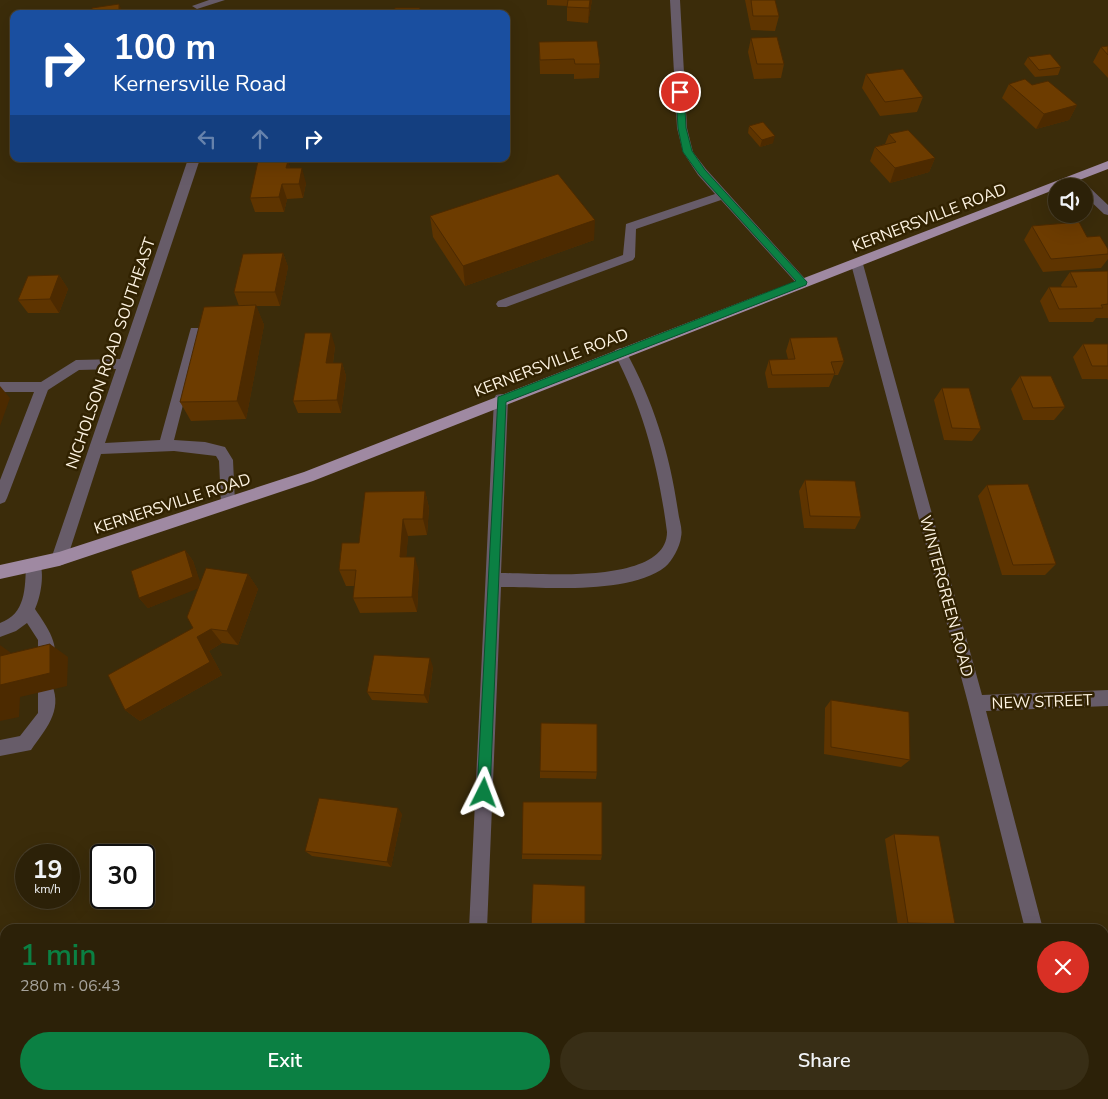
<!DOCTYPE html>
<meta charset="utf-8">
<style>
body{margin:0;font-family:"Nunito Sans",sans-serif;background:#382e16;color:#f1f3f6;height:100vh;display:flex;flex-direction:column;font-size:19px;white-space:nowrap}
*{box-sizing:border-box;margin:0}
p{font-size:16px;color:#a6a39c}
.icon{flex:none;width:28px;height:28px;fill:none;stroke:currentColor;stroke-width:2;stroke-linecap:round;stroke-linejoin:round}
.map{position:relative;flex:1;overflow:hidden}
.drawer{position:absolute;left:0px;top:924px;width:1109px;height:176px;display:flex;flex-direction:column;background:#2c2108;border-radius:15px 15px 0 0;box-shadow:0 5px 20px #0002,0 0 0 1px #483e29}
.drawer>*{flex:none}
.hud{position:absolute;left:10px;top:10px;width:500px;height:152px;border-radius:10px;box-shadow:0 5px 20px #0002,0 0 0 1px #483e29;background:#1a4fa0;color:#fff;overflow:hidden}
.tools{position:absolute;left:1048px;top:178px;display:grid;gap:10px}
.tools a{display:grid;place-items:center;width:45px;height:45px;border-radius:50%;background:#2c2108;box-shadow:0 5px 20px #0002,0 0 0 1px #483e29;font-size:25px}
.speed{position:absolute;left:15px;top:844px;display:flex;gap:10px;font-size:25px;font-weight:700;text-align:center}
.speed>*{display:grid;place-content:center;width:65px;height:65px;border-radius:50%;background:#2c2108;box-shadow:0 5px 20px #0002,0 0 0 1px #483e29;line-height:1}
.speed small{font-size:12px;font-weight:400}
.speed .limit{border:2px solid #111;border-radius:8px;background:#fff;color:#111}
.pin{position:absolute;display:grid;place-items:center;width:42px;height:42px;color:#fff;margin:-21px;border:2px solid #fff;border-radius:50%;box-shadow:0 1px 5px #0007}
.me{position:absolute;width:55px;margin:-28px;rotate:3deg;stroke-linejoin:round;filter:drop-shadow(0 0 4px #0008)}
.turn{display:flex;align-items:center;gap:18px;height:105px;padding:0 20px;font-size:22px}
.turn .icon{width:65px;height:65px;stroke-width:2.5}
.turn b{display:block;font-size:35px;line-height:42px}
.lanes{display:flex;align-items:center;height:48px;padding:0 20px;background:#0003;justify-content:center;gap:25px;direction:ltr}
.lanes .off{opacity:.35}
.round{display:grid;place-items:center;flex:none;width:52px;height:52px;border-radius:26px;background:#382e16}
.summary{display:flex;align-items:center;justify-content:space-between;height:85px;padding:0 20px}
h1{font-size:30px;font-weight:600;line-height:38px;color:#0b8043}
.primary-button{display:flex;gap:10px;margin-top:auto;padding:10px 20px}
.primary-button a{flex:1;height:58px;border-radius:30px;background:#0b8043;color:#fff;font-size:20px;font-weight:600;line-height:58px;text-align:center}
.primary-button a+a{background:#382e16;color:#f1f3f6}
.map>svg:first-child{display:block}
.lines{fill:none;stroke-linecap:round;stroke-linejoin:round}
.minor{fill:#675c69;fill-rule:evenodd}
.major{fill:#9f89a2;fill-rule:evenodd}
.wall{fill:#5e3400}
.shaded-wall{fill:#4c2a00}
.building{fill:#6d3c00;stroke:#4c2a00}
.route{fill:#0b8043;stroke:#07532c}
.labels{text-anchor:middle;stroke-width:5;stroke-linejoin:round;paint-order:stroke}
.street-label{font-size:16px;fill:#fef4e2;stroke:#312201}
</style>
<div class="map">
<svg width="1108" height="1099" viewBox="0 0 1108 1099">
<rect width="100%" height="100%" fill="#3b2c0a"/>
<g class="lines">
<g class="minor">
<path d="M 209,0 L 225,0 L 197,9 L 192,6 Z"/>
<path d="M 670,0 L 680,0 L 687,128 L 693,152 L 706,169 L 808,282 L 806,285 L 798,285 L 721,200 L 636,229 L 635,257 L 633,260 L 506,307 L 498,307 L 496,304 L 498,301 L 623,255 L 626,224 L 715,194 L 698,175 L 683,152 L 677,128 Z"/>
<path d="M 188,159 L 200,159 L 105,443 L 160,440 L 190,331 L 191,328 L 201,328 L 202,331 L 174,440 L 205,442 L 225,447 L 233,460 L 235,503 L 233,507 L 228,509 L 223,507 L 221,503 L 219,461 L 216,456 L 174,451 L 101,454 L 67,559 L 64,564 L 59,566 L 54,564 L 51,559 L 116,369 L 79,370 L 48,390 L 7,498 L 5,502 L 0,504 L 0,480 L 34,392 L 0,392 L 0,382 L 41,382 L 76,360 L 120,359 Z"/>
<path d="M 1084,185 L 1088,186 L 1108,205 L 1108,215 L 1104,214 L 1084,195 L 1084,186 L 1080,186 Z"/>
<path d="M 857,260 L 863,264 L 982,695 L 1108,690 L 1108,706 L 986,711 L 1043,929 L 1025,929 L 968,703 L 851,264 Z"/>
<path d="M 620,348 L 625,350 C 653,400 670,454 678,511 C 679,520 683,529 681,537 C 680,547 672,561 665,567 C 629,595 544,587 501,587 L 487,929 L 469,929 L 494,399 L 496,395 L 501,394 L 506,395 L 508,399 L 501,573 C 536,573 667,586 667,532 C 659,470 644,409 614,353 L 615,350 Z"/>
<path d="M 34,558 L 39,560 C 45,573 41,596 35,609 C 47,627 62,646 52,668 L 46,671 L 40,668 L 38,663 L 38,640 L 27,623 L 16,631 L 0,637 L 0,623 C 26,614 25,588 26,565 L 29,560 Z"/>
<path d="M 46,683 L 52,685 C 63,711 45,730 31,750 L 0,756 L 0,740 L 20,736 L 38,713 L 38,691 L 40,685 Z"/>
<rect x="460" y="1095" width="20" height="4"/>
<path d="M 1067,1095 L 1087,1095 L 1088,1099 L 1068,1099 Z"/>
</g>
<path class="major" d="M 1108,161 L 1108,169 L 1064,186 L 1056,186 L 1056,189 L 313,481 L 59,566 L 0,579 L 0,565 L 59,552 L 304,472 L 635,343 Z"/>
</g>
<g class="wall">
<path d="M 547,0 L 592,0 L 588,23 L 567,21 L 567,6 L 547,5 Z"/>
<path d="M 745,0 L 775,0 L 779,16 L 775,31 L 751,30 Z"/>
<path d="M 751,38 L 784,64 L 781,78 L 754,79 L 748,52 Z"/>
<path d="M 539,42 L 600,64 L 599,78 L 574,79 L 574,74 L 540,74 Z"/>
<path d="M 1108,46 L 1108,78 L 1093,62 L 1101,47 Z"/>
<path d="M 1028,57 L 1061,67 L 1058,75 L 1035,77 L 1024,64 Z"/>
<path d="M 866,74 L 923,97 L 917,112 L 880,116 L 862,88 Z"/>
<path d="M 1009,84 L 1077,105 L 1069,120 L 1036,129 L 1002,98 Z"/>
<path d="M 749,126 L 773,143 L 760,147 L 748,133 Z"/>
<path d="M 889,134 L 935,158 L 929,172 L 890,183 L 870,161 L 875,147 L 885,144 Z"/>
<path d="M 270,159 L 291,159 L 290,160 L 270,160 Z"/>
<path d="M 288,161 L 290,168 L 306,183 L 303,198 L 287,199 L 284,212 L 255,212 L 250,198 Z"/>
<path d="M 430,216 L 594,240 L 465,286 L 433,237 Z"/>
<path d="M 1032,226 L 1087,237 L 1108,254 L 1108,259 L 1101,268 L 1043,272 L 1024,240 Z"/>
<path d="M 283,253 L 288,267 L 280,306 L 256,306 L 264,325 L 246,419 L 191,421 L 180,402 L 239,306 L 234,292 Z"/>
<path d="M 1108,271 L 1108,318 L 1096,318 L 1093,322 L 1049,322 L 1040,301 L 1049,287 L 1062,287 L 1061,285 L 1070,272 Z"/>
<path d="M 59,275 L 68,289 L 59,313 L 28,313 L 18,300 Z"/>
<path d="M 790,338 L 844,361 L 838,375 L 834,375 L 829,387 L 768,388 L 765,373 L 769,360 L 788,359 L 786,351 Z"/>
<path d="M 1083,344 L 1108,344 L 1108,380 L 1107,379 L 1082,379 L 1073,357 Z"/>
<path d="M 335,346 L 333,363 L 342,363 L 346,376 L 341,413 L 298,413 L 293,401 Z"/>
<path d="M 1020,376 L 1065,407 L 1054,420 L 1023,420 L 1011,389 Z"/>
<path d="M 942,388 L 981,429 L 972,441 L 944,440 L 934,400 Z"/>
<path d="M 805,480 L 861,517 L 855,529 L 804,528 L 799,491 Z"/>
<path d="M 987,485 L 1056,564 L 1045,575 L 1002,575 L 978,496 Z"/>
<path d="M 425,491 L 429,508 L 427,535 L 408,536 L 406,557 L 419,572 L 417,612 L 360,613 L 353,598 L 355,586 L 346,586 L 339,570 L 359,543 Z"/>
<path d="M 185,550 L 193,561 L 200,583 L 248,574 L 258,589 L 238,645 L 222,643 L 209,651 L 222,675 L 140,721 L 125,710 L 193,628 L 198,588 L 148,608 L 139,598 Z"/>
<path d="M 433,667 L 428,703 L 372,700 L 367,692 Z"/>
<path d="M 831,700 L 910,760 L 901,767 L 824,754 L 825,708 Z"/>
<path d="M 540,771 L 597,772 L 596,779 L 540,778 Z"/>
<path d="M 402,814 L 391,867 L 312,856 L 305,851 Z"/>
<path d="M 894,834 L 955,924 L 944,927 L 898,926 L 885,839 Z"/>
<path d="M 522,854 L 602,855 L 601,860 L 522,859 Z"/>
<path d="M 541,1095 L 576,1095 L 602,1099 L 540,1099 Z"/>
</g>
<g class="shaded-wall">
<path d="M 590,0 L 592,0 L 588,23 L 589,8 Z"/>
<path d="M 119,4 L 123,14 L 119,14 Z"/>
<path d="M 1077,105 L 1069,120 L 1036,129 L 1044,114 Z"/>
<path d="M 775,136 L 773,143 L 760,147 L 762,140 Z"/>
<path d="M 935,158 L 929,172 L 890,183 L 895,168 Z"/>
<path d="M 288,161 L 292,175 L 286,168 Z"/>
<path d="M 302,168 L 306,183 L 303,198 L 299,184 Z"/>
<path d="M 282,184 L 287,199 L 284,212 L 279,197 Z"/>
<path d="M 595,220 L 594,240 L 465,286 L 463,266 Z"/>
<path d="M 283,253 L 288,267 L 280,306 L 275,292 Z"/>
<path d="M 59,275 L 68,289 L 59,313 L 50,299 Z"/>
<path d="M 256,305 L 264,325 L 246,419 L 237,401 Z"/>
<path d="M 331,333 L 335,346 L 331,376 L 326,363 Z"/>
<path d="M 342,363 L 346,376 L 341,413 L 337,400 Z"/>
<path d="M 0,386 L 10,398 L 0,426 Z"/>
<path d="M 425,491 L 429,508 L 427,535 L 423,519 Z"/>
<path d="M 403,519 L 408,536 L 405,573 L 400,557 Z"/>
<path d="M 185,550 L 193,561 L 202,587 L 148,608 L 139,598 Z"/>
<path d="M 415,557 L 419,572 L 417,612 L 412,597 Z"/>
<path d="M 248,574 L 258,589 L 238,645 L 227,631 Z"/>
<path d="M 211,629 L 222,643 L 209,651 L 222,675 L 140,721 L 125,710 L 197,637 Z"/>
<path d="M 50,644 L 68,657 L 67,686 L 20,697 L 19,717 L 0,721 L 0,685 Z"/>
<path d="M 0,645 L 18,658 L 0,657 Z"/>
<path d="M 430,658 L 433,667 L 428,703 L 424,695 Z"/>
<path d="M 398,808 L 402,814 L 391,867 L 387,862 Z"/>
<path d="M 264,1095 L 272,1095 L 271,1099 L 263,1099 Z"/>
</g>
<g class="building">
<path d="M 568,0 L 590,0 L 589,8 L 567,7 Z"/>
<path d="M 751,0 L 775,0 L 779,16 L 753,16 Z"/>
<path d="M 119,4 L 119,14 L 92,14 L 92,8 Z"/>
<path d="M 395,8 L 420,8 L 418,14 L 393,14 Z"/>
<path d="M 777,37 L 784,64 L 757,64 L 751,38 Z"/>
<path d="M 597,41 L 600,64 L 575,64 L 574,59 L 540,60 L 539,42 Z"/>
<path d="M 1108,46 L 1108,55 L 1101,47 Z"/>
<path d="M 1050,54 L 1061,67 L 1039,70 L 1028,57 Z"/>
<path d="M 903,69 L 923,97 L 885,102 L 866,74 Z"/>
<path d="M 1025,79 L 1032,85 L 1048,81 L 1077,105 L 1044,114 L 1009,84 Z"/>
<path d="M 763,122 L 775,136 L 762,140 L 749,126 Z"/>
<path d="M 908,130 L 935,158 L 895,168 L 875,147 L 896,142 L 889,134 Z"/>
<path d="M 258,161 L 288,161 L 286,168 L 302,168 L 299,184 L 282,184 L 279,197 L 250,198 Z"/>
<path d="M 558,174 L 595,220 L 463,266 L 430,216 Z"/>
<path d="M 1079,222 L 1087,237 L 1100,236 L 1108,249 L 1108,254 L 1051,259 L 1032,226 Z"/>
<path d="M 283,253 L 275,292 L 234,292 L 243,254 Z"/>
<path d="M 1108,271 L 1108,304 L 1101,305 L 1103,308 L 1059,309 L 1049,287 L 1077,287 L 1070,272 Z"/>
<path d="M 59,275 L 50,299 L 18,300 L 28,276 Z"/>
<path d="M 256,305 L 237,401 L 180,402 L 204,307 Z"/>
<path d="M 305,333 L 331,333 L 326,363 L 342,363 L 337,400 L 293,401 Z"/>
<path d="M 837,337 L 844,361 L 831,362 L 835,374 L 772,375 L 769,360 L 795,359 L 790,338 Z"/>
<path d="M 1083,344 L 1108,344 L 1108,366 L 1092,366 Z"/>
<path d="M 1020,376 L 1051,376 L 1065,407 L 1033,408 Z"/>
<path d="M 942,388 L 969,388 L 981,429 L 952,428 Z"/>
<path d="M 805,480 L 855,481 L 861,517 L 810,516 Z"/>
<path d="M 1028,484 L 1056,564 L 1013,565 L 987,485 Z"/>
<path d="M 425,491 L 423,519 L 403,519 L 400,557 L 415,557 L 412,597 L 353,598 L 356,570 L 339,570 L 342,543 L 359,543 L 365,492 Z"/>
<path d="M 185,550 L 193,577 L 139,598 L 131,571 Z"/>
<path d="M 206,568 L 248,574 L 227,631 L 211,629 L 197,637 L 210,662 L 125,710 L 108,675 L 193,628 L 187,617 Z"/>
<path d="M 50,644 L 50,673 L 0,685 L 0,688 L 0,656 Z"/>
<path d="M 374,655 L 430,658 L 424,695 L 367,692 Z"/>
<path d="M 831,700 L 909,712 L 910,760 L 831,747 Z"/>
<path d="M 541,723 L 597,724 L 597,772 L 540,771 Z"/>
<path d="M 319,798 L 398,808 L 387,862 L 305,851 Z"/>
<path d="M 523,802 L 602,802 L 602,855 L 522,854 Z"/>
<path d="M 894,834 L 939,836 L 955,924 L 908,923 Z"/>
<path d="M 533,884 L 585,886 L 585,929 L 531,929 Z"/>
<path d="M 761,927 L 771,929 L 761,929 Z"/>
<path d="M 216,1095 L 264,1095 L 263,1099 L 215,1099 Z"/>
<path d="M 541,1095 L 561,1095 L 587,1099 L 540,1099 Z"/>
<path d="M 929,1095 L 1021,1095 L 1022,1099 L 973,1099 Z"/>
</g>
<path class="route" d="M 680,89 L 684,92 L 686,128 L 692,151 L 705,170 L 807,282 L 806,285 L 506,402 L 490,793 L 488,798 L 484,800 L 479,798 L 477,793 L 498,397 L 796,281 L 699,174 L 683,152 L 678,128 L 676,92 Z"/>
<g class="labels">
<g class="street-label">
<text transform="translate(929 217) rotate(-21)" y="6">KERNERSVILLE ROAD</text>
<text transform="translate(110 353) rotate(-71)" y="6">NICHOLSON ROAD SOUTHEAST</text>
<text transform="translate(551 362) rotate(-21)" y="6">KERNERSVILLE ROAD</text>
<text transform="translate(172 503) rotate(-18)" y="6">KERNERSVILLE ROAD</text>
<text transform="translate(947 596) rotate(75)" y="6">WINTERGREEN ROAD</text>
<text transform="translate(1042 701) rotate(-2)" y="6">NEW STREET</text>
</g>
</g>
</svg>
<div class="tools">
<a><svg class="icon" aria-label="sound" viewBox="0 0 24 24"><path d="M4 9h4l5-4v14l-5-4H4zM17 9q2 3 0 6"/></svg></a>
</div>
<div class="speed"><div>19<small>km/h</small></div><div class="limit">30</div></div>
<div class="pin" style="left:680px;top:92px;background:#d93025"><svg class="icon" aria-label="arrive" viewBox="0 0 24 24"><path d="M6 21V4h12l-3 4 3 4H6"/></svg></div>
<svg class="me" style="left:484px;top:793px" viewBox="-20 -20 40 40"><path d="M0-17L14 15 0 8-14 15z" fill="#0b8043" stroke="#fff" stroke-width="4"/></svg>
<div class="hud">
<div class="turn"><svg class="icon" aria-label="right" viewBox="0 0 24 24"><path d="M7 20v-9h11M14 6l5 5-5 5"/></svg><div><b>100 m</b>Kernersville Road</div></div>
<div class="lanes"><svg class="icon off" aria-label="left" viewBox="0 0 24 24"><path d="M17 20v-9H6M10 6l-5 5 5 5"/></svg><svg class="icon off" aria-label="ahead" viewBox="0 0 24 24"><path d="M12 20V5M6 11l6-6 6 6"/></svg><svg class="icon" aria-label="right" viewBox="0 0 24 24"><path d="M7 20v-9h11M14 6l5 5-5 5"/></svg></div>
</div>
<section class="drawer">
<div class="summary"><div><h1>1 min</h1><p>280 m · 06:43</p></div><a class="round" style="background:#d93025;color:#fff"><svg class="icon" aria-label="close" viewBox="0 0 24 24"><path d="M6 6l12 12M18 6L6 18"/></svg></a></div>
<div class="primary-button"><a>Exit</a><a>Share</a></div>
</section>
</div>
